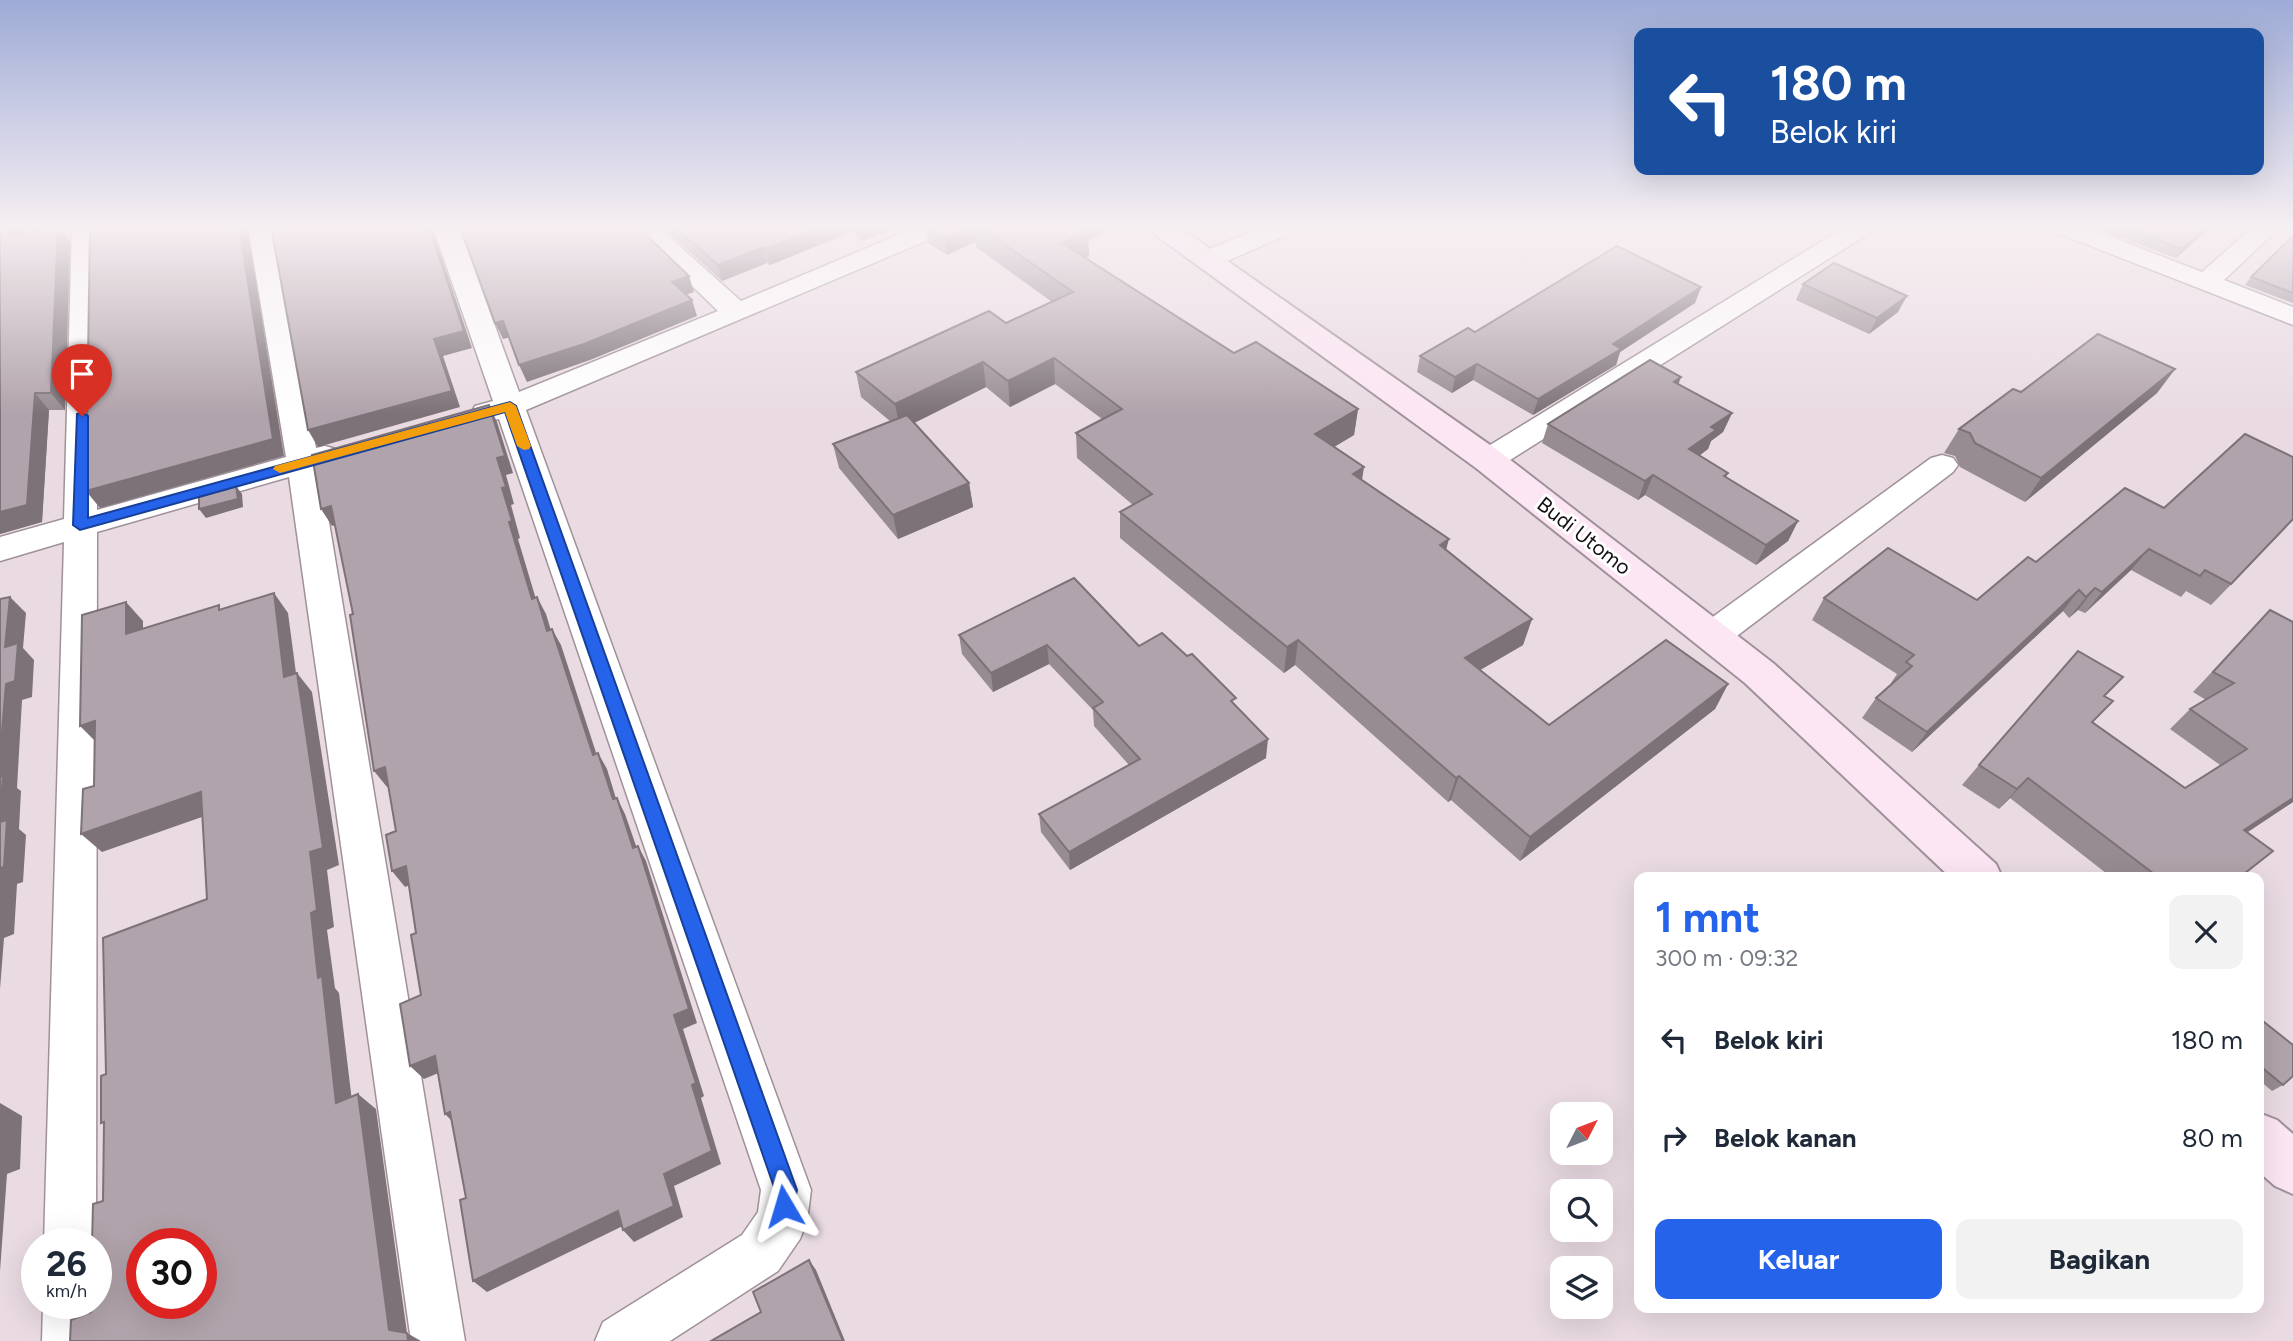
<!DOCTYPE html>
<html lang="id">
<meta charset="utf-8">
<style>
body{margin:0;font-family:Figtree,sans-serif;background:#f2f2f3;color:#1f2937;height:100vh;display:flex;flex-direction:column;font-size:26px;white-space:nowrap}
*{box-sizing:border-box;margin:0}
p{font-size:23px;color:#747a83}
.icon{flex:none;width:38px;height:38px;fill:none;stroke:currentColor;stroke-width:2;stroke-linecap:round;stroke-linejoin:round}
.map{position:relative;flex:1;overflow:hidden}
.details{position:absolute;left:1634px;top:872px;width:630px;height:441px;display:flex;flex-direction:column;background:#fff;border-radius:14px;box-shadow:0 7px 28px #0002}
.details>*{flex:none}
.hud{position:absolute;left:1634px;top:28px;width:630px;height:147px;border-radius:14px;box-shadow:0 7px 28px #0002;background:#1a4fa0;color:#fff;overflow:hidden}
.needle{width:46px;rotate:48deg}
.controls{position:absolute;left:1550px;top:1102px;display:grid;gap:14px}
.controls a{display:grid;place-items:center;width:63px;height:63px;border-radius:14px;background:#fff;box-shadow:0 7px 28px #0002;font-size:35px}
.speed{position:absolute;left:21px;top:1228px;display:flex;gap:14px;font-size:35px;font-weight:700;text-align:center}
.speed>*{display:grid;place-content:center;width:91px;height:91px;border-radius:50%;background:#fff;box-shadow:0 7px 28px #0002;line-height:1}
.speed small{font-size:18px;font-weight:400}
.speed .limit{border:10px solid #d22;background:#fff;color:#111}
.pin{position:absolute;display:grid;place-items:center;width:60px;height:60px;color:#fff;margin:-72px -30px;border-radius:50% 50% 50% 0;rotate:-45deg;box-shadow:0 0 7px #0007}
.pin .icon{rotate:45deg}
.me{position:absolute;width:77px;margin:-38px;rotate:353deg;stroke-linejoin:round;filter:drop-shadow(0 0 5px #0008)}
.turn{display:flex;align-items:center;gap:24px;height:147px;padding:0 21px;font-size:32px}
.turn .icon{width:91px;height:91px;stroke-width:2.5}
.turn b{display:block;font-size:49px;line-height:60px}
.round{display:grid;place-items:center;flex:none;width:74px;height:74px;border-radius:14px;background:#f2f2f3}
.head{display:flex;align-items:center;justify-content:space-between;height:119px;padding:0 21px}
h1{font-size:42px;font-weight:700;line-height:52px;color:#2563eb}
.button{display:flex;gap:14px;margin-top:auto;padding:14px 21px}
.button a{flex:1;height:80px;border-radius:14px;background:#2563eb;color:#fff;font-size:28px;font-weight:700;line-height:80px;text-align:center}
.button a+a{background:#f2f2f3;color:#1f2937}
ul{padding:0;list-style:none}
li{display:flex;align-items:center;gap:21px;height:98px;padding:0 21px}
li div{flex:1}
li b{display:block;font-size:26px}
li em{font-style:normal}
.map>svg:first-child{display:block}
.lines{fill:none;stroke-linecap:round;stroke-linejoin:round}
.street-casing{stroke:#9f9199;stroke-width:3}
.secondary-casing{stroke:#9f9199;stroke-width:4}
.street{fill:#fff;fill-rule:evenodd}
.secondary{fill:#fce6f3;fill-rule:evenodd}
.wall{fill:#988c93}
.shaded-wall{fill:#7c7278}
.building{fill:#b1a3ab;stroke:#7c7278;stroke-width:2;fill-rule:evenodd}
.route{fill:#2563eb;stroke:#184099;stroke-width:2}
.slow{fill:#f59e0b}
.labels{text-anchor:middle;stroke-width:6;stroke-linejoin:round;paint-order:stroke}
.street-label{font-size:21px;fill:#151013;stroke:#fff}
</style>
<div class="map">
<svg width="2293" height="1341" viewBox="0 0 2293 1341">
<rect width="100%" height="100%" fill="#eadbe3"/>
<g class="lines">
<g class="street-casing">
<g id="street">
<path d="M 72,227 L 98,227 L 97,510 L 286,457 L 248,227 L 274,227 L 316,448 L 325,446 L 336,449 L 341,456 L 336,463 L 320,468 L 465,1341 L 411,1341 L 289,477 L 97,532 L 96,1244 L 44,1244 L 64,542 L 0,561 L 0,537 L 64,519 Z"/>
<path d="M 433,227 L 459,227 L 519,392 L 718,311 L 631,227 L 658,227 L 741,301 L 917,227 L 951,227 L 947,232 L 526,410 L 811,1190 L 807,1221 L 800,1239 L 778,1271 L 670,1341 L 595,1341 L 603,1322 L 742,1235 L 758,1212 L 761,1190 L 499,419 L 486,422 L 475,420 L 471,413 L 475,406 L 493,401 Z"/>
<path d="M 1263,227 L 1297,227 L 1293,232 L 1218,265 L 1209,267 L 1200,265 L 1196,259 L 1200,253 Z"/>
<path d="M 1845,227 L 1875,227 L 1871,232 L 1499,467 L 1488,470 L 1477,467 L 1472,460 L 1477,453 Z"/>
<path d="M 2051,227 L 2086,227 L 2202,272 L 2253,227 L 2280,227 L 2224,280 L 2293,307 L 2293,325 L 2055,232 Z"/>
<path d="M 1942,455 L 1953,458 L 1958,465 L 1953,472 L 1725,645 L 1712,649 L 1699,645 L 1694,636 L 1699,627 L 1931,458 Z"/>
<path d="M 43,1304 L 95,1304 L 96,1341 L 42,1341 Z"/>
</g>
</g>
<g class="secondary-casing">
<g id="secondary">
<path d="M 1149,227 L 1179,227 L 1500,452 L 1773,663 L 1996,864 L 2002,877 L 1950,877 L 1745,683 L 1476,468 L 1153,233 Z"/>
<path d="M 2259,1113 L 2277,1120 L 2293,1134 L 2293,1194 L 2275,1186 L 2259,1172 Z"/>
</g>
</g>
<use href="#street" class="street"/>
<use href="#secondary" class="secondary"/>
</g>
<g class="wall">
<path d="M 0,227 L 25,233 L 54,227 L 59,227 L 70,242 L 65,410 L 49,410 L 42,522 L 0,534 Z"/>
<path d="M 662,227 L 898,227 L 862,241 L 851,232 L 770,265 L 767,263 L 722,281 Z"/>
<path d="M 926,227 L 1119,227 L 1088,240 L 1089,256 L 1085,258 L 1234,353 L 1358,409 L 1354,435 L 1334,447 L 1362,480 L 1532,619 L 1523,645 L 1480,670 L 1549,725 L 1728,684 L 1715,709 L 1520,861 L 1451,800 L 1448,802 L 1295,665 L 1284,673 L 1120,538 L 1120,512 L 1133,505 L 1077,458 L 1076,433 L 1102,419 L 1055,384 L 1010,407 L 986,387 L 914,423 L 969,483 L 973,507 L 898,539 L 839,468 L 833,444 L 890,421 L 861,397 L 856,372 L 1006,323 L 1052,302 L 976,247 L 975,242 L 947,255 L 928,243 Z"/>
<path d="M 2092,227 L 2211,227 L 2176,258 Z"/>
<path d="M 2293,236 L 2293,303 L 2245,285 L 2251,277 Z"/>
<path d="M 1803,284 L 1898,312 L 1869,334 L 1796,300 Z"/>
<path d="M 1701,287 L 1695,303 L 1620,352 L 1616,365 L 1533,415 L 1473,380 L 1452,393 L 1417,372 L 1420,356 L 1475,332 Z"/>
<path d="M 2175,369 L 2157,393 L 2025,502 L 1960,467 L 1955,456 L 1944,453 L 1959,429 L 2021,392 Z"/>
<path d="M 1678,385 L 1732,413 L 1723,432 L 1711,441 L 1708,449 L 1699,456 L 1728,473 L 1726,478 L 1798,521 L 1788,541 L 1756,565 L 1645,495 L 1638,500 L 1542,443 L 1548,424 Z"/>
<path d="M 2293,457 L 2293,520 L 2211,605 L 2186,591 L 2181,597 L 2131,570 L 2085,613 L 2078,610 L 2069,618 L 2063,611 L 1912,752 L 1862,718 L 1876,698 L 1892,683 L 1891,683 L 1897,674 L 1812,620 L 1824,598 L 1977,600 L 2036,562 L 2164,508 Z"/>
<path d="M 2270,610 L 2293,622 L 2293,802 L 2247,832 L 2241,877 L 2111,877 L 2010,798 L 1999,809 L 1962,785 L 1979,765 L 2106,697 L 2093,723 L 2185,788 L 2220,765 L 2170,729 L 2190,709 L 2206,700 L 2193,692 Z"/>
<path d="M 959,635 L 1139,646 L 1236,705 L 1266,758 L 1070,870 L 1041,832 L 1039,814 L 1129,765 L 1094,726 L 1093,710 L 1049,664 L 993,692 L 962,654 Z"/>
<path d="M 2259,1018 L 2283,1085 L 2272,1091 L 2259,1080 Z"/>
</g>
<g class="shaded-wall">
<path d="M 12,227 L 25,227 L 24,252 L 12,236 Z"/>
<path d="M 58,227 L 70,242 L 65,410 L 51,393 Z"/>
<path d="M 239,227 L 247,227 L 284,456 L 100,508 L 86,491 Z"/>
<path d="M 429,227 L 432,227 L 432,228 L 472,348 L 443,356 L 460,407 L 318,447 L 308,430 L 434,339 Z"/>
<path d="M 821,227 L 850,227 L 851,232 L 770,265 L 765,249 Z"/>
<path d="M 860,227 L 898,227 L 862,241 Z"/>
<path d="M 971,227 L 973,227 L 975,242 L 947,255 L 945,239 Z"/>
<path d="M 1074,227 L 1119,227 L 1088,240 L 1089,256 L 1063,268 L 1062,243 Z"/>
<path d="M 2207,227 L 2211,227 L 2176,258 L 2182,249 Z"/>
<path d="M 763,247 L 767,263 L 722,281 L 718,265 Z"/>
<path d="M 689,276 L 694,292 L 677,298 L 672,282 Z"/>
<path d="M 1701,287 L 1695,303 L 1620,352 L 1616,365 L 1533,415 L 1538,399 L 1613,344 Z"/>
<path d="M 1907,296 L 1898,312 L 1869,334 L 1877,318 Z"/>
<path d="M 692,300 L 697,316 L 590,360 L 527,382 L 519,365 Z"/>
<path d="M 503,321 L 510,337 L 503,339 L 495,323 Z"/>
<path d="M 1054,358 L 1055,384 L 1010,407 L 1008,381 Z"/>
<path d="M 983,362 L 986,387 L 900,430 L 895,404 Z"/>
<path d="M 1477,364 L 1473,380 L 1452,393 L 1455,377 Z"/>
<path d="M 2175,369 L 2157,393 L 2025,502 L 2041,478 Z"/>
<path d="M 1681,377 L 1674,396 L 1674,382 Z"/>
<path d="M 35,393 L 49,410 L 42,522 L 0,534 L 0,512 Z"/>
<path d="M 489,405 L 497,422 L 513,473 L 506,475 L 514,504 L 511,505 L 520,538 L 518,539 L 541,616 L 532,599 L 509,522 L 502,488 Z"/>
<path d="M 1358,409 L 1354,435 L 1312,460 L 1315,434 Z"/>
<path d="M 1732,413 L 1723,432 L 1711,441 L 1708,449 L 1681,469 L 1689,449 L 1711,427 Z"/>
<path d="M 1364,467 L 1360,493 L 1353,474 Z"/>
<path d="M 1653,475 L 1645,495 L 1638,500 L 1645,481 Z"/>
<path d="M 969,483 L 973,507 L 898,539 L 893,515 Z"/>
<path d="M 236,486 L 242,494 L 243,507 L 206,518 L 199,509 Z"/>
<path d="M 331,506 L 342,523 L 332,526 L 321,509 Z"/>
<path d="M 2293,519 L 2293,520 L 2211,605 L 2231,584 Z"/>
<path d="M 1798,521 L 1788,541 L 1756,565 L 1766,545 Z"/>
<path d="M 1449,539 L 1442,565 L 1440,545 Z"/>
<path d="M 2149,549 L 2131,570 L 2085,613 L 2102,592 Z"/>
<path d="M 2095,588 L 2078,610 L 2069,618 L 2086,597 Z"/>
<path d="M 2079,590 L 2063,611 L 1912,752 L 1927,732 Z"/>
<path d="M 274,593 L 288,613 L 299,696 L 284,677 Z"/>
<path d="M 10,597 L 26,613 L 23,648 L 34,660 L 32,697 L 22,700 L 17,788 L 21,791 L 19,829 L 26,835 L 23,882 L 17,884 L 14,934 L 4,938 L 0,989 L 0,756 L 5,647 Z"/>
<path d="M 537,597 L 546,614 L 556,647 L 547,631 Z"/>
<path d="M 126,602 L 143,621 L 143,653 L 126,634 Z"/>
<path d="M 1532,619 L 1523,645 L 1458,683 L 1465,658 Z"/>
<path d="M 552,629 L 561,645 L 602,771 L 593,755 Z"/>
<path d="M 1298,640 L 1295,665 L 1284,673 L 1287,647 Z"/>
<path d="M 1047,645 L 1049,664 L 993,692 L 991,673 Z"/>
<path d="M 297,673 L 312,692 L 339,865 L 327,870 L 334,927 L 327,930 L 335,988 L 339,993 L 354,1118 L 336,1103 L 318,978 L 311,913 L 310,852 Z"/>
<path d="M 1728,684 L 1715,709 L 1520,861 L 1530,837 Z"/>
<path d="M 95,721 L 99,745 L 80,726 Z"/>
<path d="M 1268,739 L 1266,758 L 1070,870 L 1069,852 Z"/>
<path d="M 598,753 L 607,769 L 621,815 L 613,799 Z"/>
<path d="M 385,767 L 398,783 L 387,787 L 374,771 Z"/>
<path d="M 1459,776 L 1451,800 L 1448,802 L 1456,778 Z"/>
<path d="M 2028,778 L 2010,798 L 1999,809 L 2017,789 Z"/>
<path d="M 201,792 L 219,811 L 102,852 L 81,834 Z"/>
<path d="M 617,798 L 625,814 L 642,863 L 633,848 Z"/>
<path d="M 2293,798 L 2293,802 L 2221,850 L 2244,830 Z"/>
<path d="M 638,846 L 646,861 L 697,1023 L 683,1029 L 704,1096 L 701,1098 L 721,1164 L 674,1186 L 683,1217 L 634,1242 L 623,1230 L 664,1174 L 692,1085 L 674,1015 Z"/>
<path d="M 406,866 L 418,882 L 405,887 L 392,871 Z"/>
<path d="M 435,1056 L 448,1069 L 424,1079 L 410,1066 Z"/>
<path d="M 358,1094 L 376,1109 L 407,1333 L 421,1341 L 408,1341 L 389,1330 Z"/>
<path d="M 0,1103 L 22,1116 L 20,1169 L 7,1174 L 0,1271 Z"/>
<path d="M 450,1112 L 458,1127 L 445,1114 Z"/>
<path d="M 618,1211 L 629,1223 L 487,1292 L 473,1281 Z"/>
<path d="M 809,1260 L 816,1270 L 845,1341 L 843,1341 Z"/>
</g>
<g class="building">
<path d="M 0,227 L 12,227 L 12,236 L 54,227 L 58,227 L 51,393 L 35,393 L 27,505 L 0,512 Z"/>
<path d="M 90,227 L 239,227 L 273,439 L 86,491 Z"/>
<path d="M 271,227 L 429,227 L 464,331 L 434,339 L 452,391 L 308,430 Z"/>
<path d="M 460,227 L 638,227 L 689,276 L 672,282 L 692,300 L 584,344 L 519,365 L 503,321 L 495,323 Z"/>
<path d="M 675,227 L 821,227 L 765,249 L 763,247 L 718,265 Z"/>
<path d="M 926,227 L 971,227 L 945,239 Z"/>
<path d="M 979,227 L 1081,227 L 1088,231 L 1062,243 L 1234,353 L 1256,342 L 1358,409 L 1315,434 L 1364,467 L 1353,474 L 1449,539 L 1440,545 L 1532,619 L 1465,658 L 1549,725 L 1666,640 L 1728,684 L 1530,837 L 1459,776 L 1456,778 L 1298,640 L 1287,647 L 1120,512 L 1152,494 L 1076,433 L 1122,409 L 1054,358 L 1008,381 L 983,362 L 895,404 L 856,372 L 989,311 L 1006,323 L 1073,292 Z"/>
<path d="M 2124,227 L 2207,227 L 2182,249 Z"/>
<path d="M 2293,236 L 2293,293 L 2251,277 Z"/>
<path d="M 1617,246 L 1701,287 L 1613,344 L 1621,349 L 1538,399 L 1477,364 L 1455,377 L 1420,356 L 1468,328 L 1475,332 Z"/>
<path d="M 1834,263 L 1907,296 L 1877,318 L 1803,284 Z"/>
<path d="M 2098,334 L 2175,369 L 2041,478 L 1975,443 L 1970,433 L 1959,429 L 2013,389 L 2021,392 Z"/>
<path d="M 1650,360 L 1681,377 L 1674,382 L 1732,413 L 1711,427 L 1716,430 L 1689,449 L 1728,473 L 1724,476 L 1798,521 L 1766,545 L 1653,475 L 1645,481 L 1548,424 Z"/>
<path d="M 489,405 L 505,456 L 497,458 L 506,487 L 502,488 L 512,521 L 509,522 L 532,599 L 537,597 L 547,631 L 552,629 L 593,755 L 598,753 L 613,799 L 617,798 L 633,848 L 638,846 L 689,1009 L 674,1015 L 696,1083 L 692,1085 L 712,1151 L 664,1174 L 674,1206 L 623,1230 L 618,1211 L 473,1281 L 460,1200 L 466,1198 L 450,1112 L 445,1114 L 435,1056 L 410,1066 L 400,1004 L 421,995 L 411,935 L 416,933 L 406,866 L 392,871 L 386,835 L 396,831 L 385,767 L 374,771 L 350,615 L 353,614 L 331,506 L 321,509 L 312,455 Z"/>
<path d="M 907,415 L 969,483 L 893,515 L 833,444 Z"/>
<path d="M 2245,434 L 2293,457 L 2293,519 L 2231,584 L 2205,570 L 2200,576 L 2149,549 L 2102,592 L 2095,588 L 2086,597 L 2079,590 L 1927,732 L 1876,698 L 1912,666 L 1906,662 L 1914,655 L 1824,598 L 1888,548 L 1977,600 L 2028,557 L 2036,562 L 2125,488 L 2164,508 Z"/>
<path d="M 236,486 L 238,499 L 199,509 L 199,497 Z"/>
<path d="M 1074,578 L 1139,646 L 1162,633 L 1187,656 L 1192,654 L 1236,698 L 1231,701 L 1268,739 L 1069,852 L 1039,814 L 1140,759 L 1093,708 L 1103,702 L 1047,645 L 991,673 L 959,635 Z"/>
<path d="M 274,593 L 284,677 L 297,673 L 323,848 L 310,852 L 317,910 L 311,913 L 318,978 L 322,976 L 336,1103 L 358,1094 L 389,1330 L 407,1333 L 408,1341 L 70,1341 L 71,1320 L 91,1312 L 91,1304 L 96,1304 L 96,1244 L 92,1244 L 93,1204 L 103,1201 L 104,1122 L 101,1123 L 101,1076 L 106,1074 L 103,938 L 207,899 L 201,792 L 81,834 L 83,789 L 94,786 L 95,721 L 80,726 L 82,615 L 126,602 L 126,634 L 219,605 L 219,610 ZM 142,1244 L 201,1244 L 201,1304 L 142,1304 Z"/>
<path d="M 10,597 L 5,647 L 18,643 L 15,681 L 6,684 L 0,756 L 0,599 Z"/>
<path d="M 2270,610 L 2293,622 L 2293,798 L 2244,830 L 2273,851 L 2240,877 L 2158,877 L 2028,778 L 2017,789 L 1979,765 L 2078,651 L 2123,677 L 2104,696 L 2113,701 L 2092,722 L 2185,788 L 2247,749 L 2190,709 L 2234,683 L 2213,672 Z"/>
<path d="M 3,776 L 0,815 L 0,777 Z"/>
<path d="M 7,820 L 4,867 L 0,868 L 0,822 Z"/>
<path d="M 2259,1018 L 2293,1045 L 2293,1076 L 2283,1085 L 2259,1065 Z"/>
<path d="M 809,1260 L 843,1341 L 711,1341 L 761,1312 L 753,1292 Z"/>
</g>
<linearGradient id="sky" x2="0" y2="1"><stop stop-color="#9eabd6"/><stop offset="0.55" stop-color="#f6eff2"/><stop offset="1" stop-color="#f6eff2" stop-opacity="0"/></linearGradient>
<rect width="2293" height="414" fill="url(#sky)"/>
<path class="route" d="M 510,402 L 516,406 L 797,1190 L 792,1213 L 784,1217 L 776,1213 L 773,1206 L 775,1190 L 505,412 L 80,530 L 73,525 L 77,414 L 82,412 L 88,416 L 88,518 Z"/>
<path class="slow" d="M 510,402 L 516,406 L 531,446 L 529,449 L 524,450 L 517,446 L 505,412 L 280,473 L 273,469 L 275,466 Z"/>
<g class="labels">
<g class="street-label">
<text transform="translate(1584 536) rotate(38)" y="7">Budi Utomo</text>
</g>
</g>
</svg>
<div class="controls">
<a><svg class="needle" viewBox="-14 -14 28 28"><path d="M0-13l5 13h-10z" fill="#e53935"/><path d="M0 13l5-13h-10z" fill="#747a83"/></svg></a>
<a><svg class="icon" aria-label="search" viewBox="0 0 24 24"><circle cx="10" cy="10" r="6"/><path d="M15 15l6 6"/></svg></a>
<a><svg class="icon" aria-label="layers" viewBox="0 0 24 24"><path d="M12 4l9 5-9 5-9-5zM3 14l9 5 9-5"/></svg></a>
</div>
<div class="speed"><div>26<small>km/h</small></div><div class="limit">30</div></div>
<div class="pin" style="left:82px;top:416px;background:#d93025"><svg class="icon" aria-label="arrive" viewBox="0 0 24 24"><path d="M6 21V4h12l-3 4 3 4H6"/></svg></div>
<svg class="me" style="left:784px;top:1206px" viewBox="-20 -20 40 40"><path d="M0-17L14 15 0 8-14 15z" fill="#2563eb" stroke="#fff" stroke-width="4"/></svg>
<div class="hud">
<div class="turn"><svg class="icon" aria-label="left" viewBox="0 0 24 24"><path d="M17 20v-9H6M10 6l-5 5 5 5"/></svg><div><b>180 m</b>Belok kiri</div></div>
</div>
<section class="details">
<div class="head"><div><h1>1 mnt</h1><p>300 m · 09:32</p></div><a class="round"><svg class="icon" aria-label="close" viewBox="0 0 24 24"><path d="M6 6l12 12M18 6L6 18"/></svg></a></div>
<ul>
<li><svg class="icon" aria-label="left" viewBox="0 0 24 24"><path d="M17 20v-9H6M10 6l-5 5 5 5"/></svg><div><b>Belok kiri</b></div><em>180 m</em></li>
<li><svg class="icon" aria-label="right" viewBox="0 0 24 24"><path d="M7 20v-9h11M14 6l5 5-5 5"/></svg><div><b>Belok kanan</b></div><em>80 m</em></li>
</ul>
<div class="button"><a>Keluar</a><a>Bagikan</a></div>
</section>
</div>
